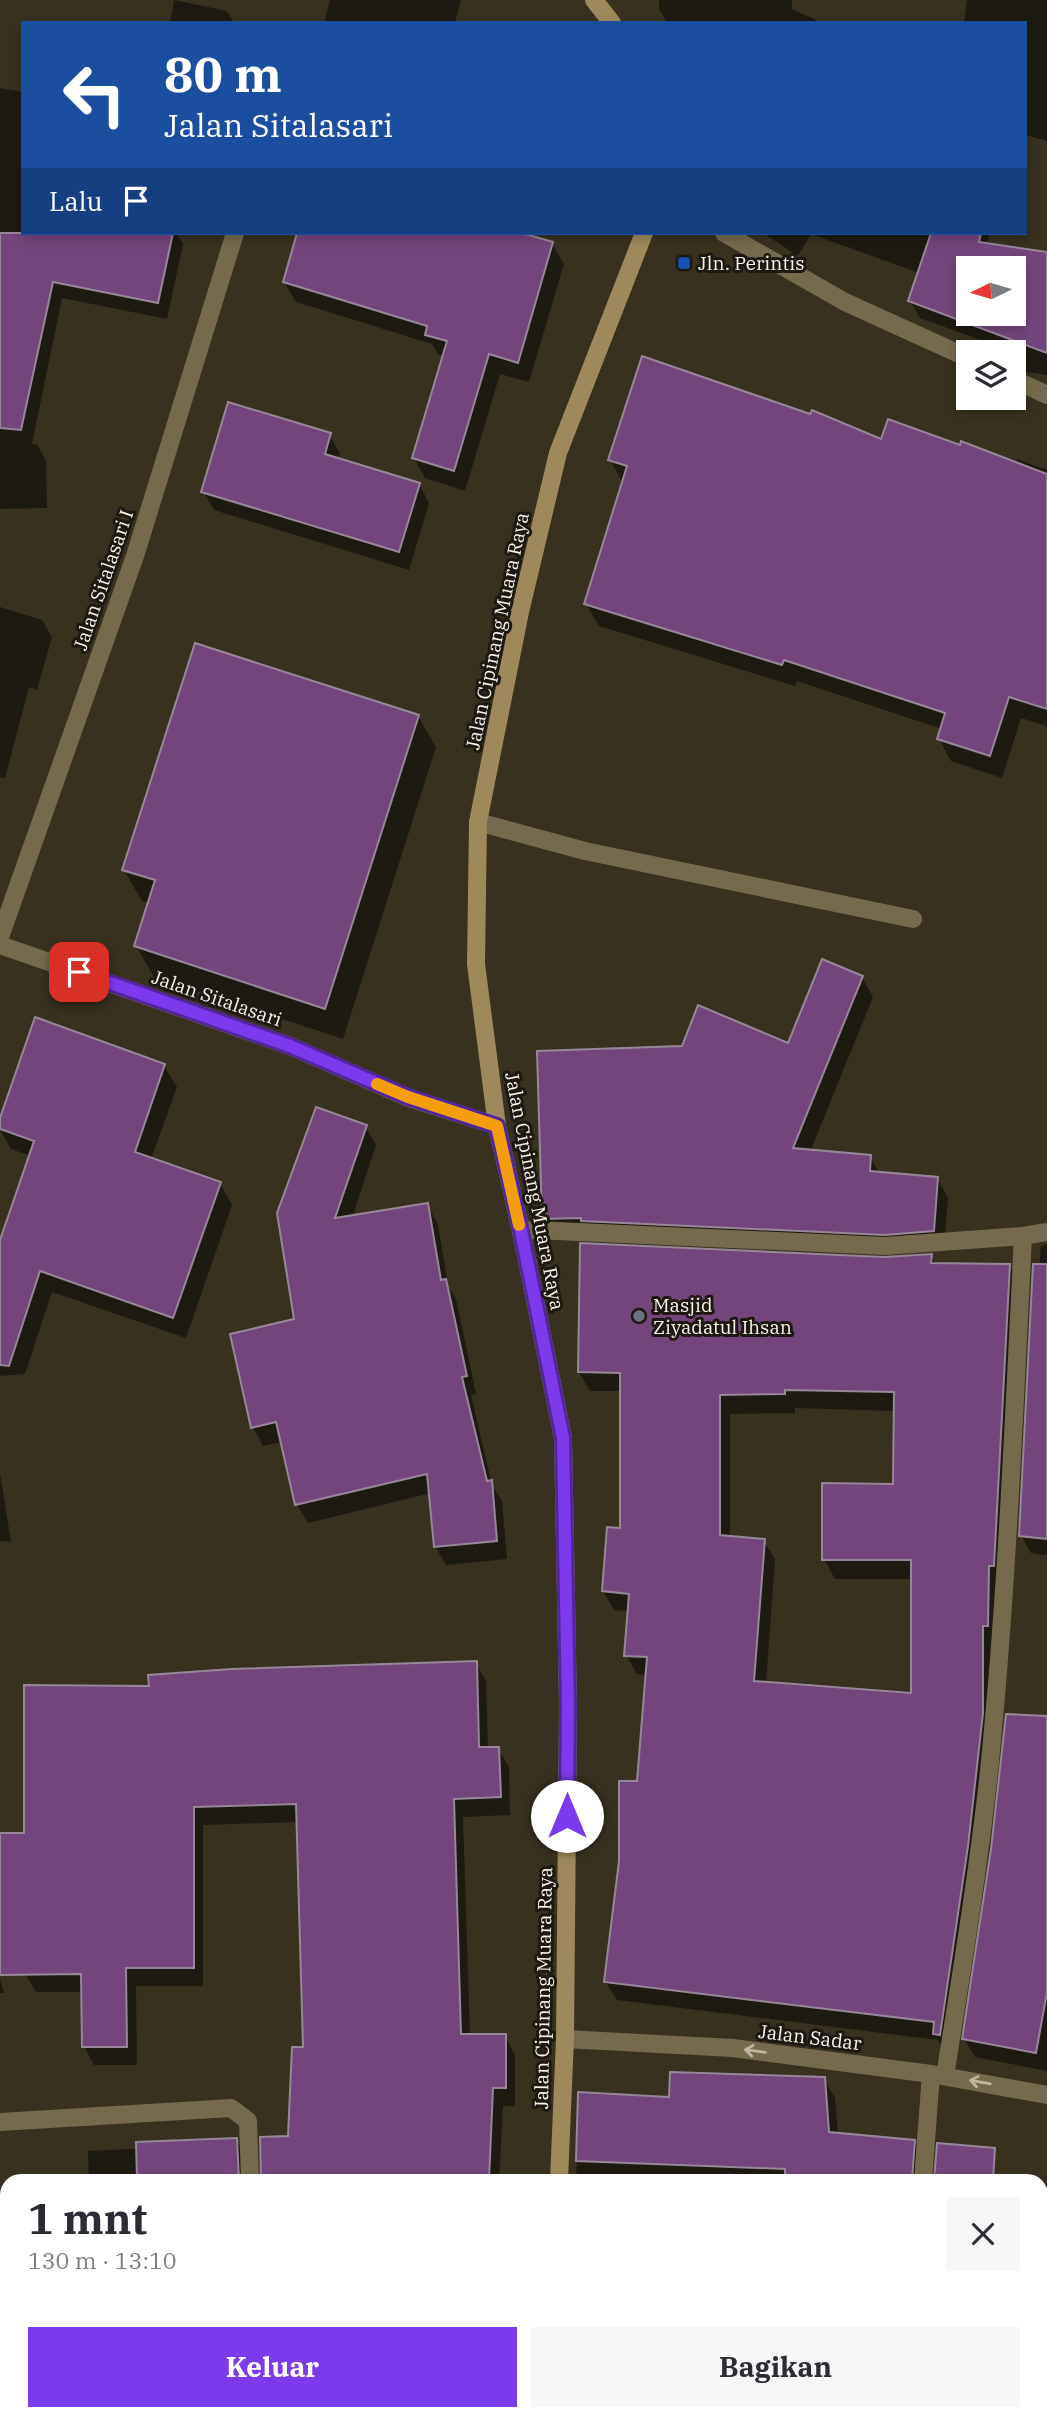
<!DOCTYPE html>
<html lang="id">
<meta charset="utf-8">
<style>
body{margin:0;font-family:"IBM Plex Serif",serif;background:#f7f7f7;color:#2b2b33;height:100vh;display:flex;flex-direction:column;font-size:26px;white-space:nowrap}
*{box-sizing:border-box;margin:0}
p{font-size:23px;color:#7c7c81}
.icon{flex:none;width:38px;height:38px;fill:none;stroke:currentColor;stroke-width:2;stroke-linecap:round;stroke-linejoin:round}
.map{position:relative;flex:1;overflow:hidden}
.panel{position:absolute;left:0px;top:2174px;width:1048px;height:247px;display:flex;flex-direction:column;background:#fff;border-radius:21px 21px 0 0;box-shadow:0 4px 10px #0003}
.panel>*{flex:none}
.guide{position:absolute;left:21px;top:21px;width:1006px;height:214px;border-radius:0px;box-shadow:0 4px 10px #0003;background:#1a4fa0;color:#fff;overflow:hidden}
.needle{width:46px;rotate:265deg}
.tools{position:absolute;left:956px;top:256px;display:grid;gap:14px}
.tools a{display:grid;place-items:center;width:70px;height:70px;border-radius:0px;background:#fff;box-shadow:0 4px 10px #0003;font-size:35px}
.pin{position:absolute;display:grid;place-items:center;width:60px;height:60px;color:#fff;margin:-30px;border-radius:14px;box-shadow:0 4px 10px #0006}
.me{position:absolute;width:77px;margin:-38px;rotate:0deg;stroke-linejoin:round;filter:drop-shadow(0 0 5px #0008)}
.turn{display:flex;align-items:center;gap:24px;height:147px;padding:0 28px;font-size:32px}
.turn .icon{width:91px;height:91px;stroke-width:2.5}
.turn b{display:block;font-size:49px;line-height:60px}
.then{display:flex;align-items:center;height:66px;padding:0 28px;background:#0003;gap:14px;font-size:26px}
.round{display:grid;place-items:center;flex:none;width:74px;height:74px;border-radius:0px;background:#f7f7f7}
.summary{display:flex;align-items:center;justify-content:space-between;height:119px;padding:0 28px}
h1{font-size:42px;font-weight:700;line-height:52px}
.button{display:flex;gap:14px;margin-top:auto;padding:14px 28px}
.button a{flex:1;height:80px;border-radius:0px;background:#7c3aed;color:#fff;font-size:28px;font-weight:700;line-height:80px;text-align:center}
.button a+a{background:#f7f7f7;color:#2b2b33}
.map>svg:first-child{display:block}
.shadow{fill:#0007;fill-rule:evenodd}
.building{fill:#73467b;stroke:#968798;stroke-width:2;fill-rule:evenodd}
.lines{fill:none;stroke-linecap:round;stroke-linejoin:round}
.lane{stroke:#766a4e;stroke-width:18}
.street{stroke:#766a4e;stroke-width:18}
.secondary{stroke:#9d895c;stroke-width:18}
.oneway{stroke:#beb6a3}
.route-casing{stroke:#51269a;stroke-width:18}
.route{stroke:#7c3aed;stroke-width:12}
.slow{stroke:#f59e0b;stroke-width:12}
.transit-dot{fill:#1a4fb4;stroke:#1d1912;stroke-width:2.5}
.worship-dot{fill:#6b7280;stroke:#1d1912;stroke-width:2.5}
.labels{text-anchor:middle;stroke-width:6;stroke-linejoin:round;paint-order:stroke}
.poi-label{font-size:19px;fill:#f8f4e9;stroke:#1d1912;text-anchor:start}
.street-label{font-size:19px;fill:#f8f4e9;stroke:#1d1912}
</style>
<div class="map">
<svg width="1047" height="2420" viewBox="0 0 1047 2420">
<rect width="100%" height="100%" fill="#383120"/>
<g class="shadow">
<path d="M 174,0 L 227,11 L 234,23 L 170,23 Z"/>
<path d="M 330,0 L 461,0 L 455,23 L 324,23 Z"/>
<path d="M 659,0 L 792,0 L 792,9 L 823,23 L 667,23 L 659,9 Z"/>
<path d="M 967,0 L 1047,0 L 1047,141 L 1026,135 L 1026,23 L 964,23 Z"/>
<path d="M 0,88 L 23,92 L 23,233 L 176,233 L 183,244 L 167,319 L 62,298 L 32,444 L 37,444 L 46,461 L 47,508 L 0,509 Z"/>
<path d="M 299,233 L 521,233 L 552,244 L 564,264 L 529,382 L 500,374 L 465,491 L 425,478 L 414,458 L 444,356 L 438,354 L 432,344 L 296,302 L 284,282 Z"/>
<path d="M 763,233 L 990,233 L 986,245 L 1047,253 L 1047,375 L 1019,371 L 1013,361 L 1013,352 L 920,318 L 910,301 L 919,273 L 811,234 L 798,256 ZM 968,268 L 1013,268 L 1013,313 L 968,313 Z"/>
<path d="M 329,435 L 340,453 L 338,460 L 419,484 L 429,503 L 409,570 L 214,510 L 203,491 Z"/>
<path d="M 882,442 L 1015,464 L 1017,459 L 1047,470 L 1047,726 L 1021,718 L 1002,778 L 951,761 L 939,739 L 942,729 L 797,681 L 795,686 L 599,626 L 586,604 L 623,483 L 610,460 Z"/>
<path d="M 0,607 L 42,620 L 52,637 L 37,690 L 29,687 L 5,778 L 0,777 Z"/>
<path d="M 418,716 L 436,747 L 343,1039 L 154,977 L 136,946 L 150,903 L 142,901 L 124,870 Z"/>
<path d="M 862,977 L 873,997 L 810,1152 L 870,1157 L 880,1174 L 937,1178 L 948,1198 L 944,1250 L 555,1238 L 543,1218 L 789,1045 Z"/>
<path d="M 164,1066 L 177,1087 L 151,1159 L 220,1183 L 232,1205 L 186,1338 L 52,1292 L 25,1374 L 0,1376 L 0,1245 L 31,1156 L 11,1149 L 0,1130 L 0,1124 Z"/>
<path d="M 365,1126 L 376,1145 L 352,1218 L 427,1205 L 438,1224 L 448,1286 L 456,1299 L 476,1394 L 471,1395 L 492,1485 L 502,1501 L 507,1559 L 446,1565 L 435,1546 L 431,1493 L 308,1523 L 297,1505 L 282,1442 L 263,1446 L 253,1427 L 296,1321 Z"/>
<path d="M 1047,1245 L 1047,1555 L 1031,1553 L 1021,1535 L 1041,1246 Z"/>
<path d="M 931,1256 L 936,1265 L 1009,1265 L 1020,1285 L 993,1733 L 946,2053 L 938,2040 L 617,2000 L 605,1981 L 638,1783 L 647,1675 L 637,1674 L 626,1655 L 629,1611 L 614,1610 L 603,1591 L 621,1530 L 621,1391 L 590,1391 L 579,1372 L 885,1259 ZM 795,1408 L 896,1411 L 895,1486 L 824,1559 L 835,1579 L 913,1579 L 912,1695 L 766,1684 L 775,1559 L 763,1540 L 730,1538 L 730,1414 L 795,1413 Z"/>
<path d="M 0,1473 L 11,1542 L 0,1541 Z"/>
<path d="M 476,1663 L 486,1681 L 488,1749 L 498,1748 L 509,1767 L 510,1815 L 463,1817 L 470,2036 L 505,2036 L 515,2055 L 515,2106 L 503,2106 L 499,2180 L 263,2180 L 262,2139 L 290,2138 L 305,2049 L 298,1822 L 203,1825 L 203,1986 L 136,1986 L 137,2065 L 94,2065 L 84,2046 L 83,1992 L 36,1992 L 25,1974 L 151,1688 Z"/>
<path d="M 1047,1718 L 1047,2071 L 975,2057 L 964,2039 Z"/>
<path d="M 0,1978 L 4,1993 L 0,1993 Z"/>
<path d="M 824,2079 L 835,2098 L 838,2135 L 914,2142 L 924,2161 L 923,2180 L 576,2180 L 580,2094 L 671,2099 Z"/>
<path d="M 236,2140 L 247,2158 L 248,2180 L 89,2180 L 88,2151 L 193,2146 Z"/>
<path d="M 1047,2221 L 1047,2272 L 1042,2272 L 1041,2222 Z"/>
<path d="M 7,2280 L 7,2413 L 442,2413 L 442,2420 L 266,2420 L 267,2418 L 264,2420 L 0,2420 L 0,2400 L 7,2398 L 0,2336 L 0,2281 Z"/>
<path d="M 566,2413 L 801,2413 L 800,2420 L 566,2420 Z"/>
<rect x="903" y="2413" width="119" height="7"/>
</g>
<g class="building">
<path d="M 0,233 L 173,233 L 158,303 L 53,282 L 21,430 L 0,428 Z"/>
<path d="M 297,233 L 522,233 L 553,242 L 518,363 L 489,354 L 454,471 L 412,458 L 447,341 L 425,335 L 427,326 L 283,282 Z"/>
<path d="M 931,233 L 981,233 L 979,242 L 1047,252 L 1047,353 L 908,301 ZM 968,268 L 1013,268 L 1013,313 L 968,313 Z"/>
<path d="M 642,356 L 810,414 L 812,410 L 881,439 L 888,419 L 960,445 L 961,441 L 1047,474 L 1047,709 L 1009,697 L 990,756 L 937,739 L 945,713 L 784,660 L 782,665 L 584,604 L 627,466 L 608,460 Z"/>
<path d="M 228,402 L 331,433 L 325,454 L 420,483 L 399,552 L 201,492 Z"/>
<path d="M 195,643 L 419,715 L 325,1009 L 134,946 L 155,880 L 122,870 Z"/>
<path d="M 822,959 L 863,976 L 793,1148 L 871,1155 L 870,1171 L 938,1177 L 934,1231 L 885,1235 L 581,1221 L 581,1218 L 542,1219 L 537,1051 L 682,1046 L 698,1005 L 788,1043 Z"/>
<path d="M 35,1017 L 165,1064 L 135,1152 L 221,1182 L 173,1318 L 40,1271 L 9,1366 L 0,1365 L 0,1240 L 34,1141 L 0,1129 L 0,1118 Z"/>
<path d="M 316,1107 L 367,1125 L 335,1218 L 428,1203 L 441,1280 L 446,1279 L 467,1376 L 462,1377 L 487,1481 L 492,1480 L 497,1541 L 434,1547 L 427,1474 L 295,1505 L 276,1422 L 251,1428 L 230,1334 L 294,1319 L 277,1213 Z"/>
<path d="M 580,1243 L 884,1257 L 932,1254 L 931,1263 L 1010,1264 L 994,1566 L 989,1566 L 988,1626 L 983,1626 L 983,1713 L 968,1846 L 940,2035 L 933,2034 L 934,2022 L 604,1982 L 619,1861 L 619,1781 L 637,1781 L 647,1657 L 624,1656 L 629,1594 L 602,1591 L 607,1527 L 620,1528 L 620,1373 L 578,1372 ZM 785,1390 L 894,1392 L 893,1484 L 822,1483 L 822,1560 L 911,1560 L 911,1693 L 754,1681 L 765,1539 L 720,1535 L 720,1395 L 785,1394 Z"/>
<path d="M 1033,1264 L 1047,1264 L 1047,1539 L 1019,1536 Z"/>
<path d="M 477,1661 L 479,1747 L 499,1747 L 501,1797 L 454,1799 L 461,2034 L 506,2034 L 506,2088 L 493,2088 L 489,2180 L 261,2180 L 260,2137 L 288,2136 L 292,2047 L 303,2047 L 296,1804 L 194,1807 L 194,1968 L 126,1968 L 127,2047 L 82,2047 L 81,1974 L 0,1975 L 0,1833 L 24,1833 L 24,1685 L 149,1686 L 148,1675 L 232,1669 Z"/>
<path d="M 1006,1714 L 1047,1716 L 1047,1992 L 1036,2053 L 962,2039 L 991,1849 Z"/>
<path d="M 670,2072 L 825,2077 L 829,2132 L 915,2140 L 912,2180 L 785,2180 L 785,2169 L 576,2161 L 578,2092 L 669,2097 Z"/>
<path d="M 237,2138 L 239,2180 L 137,2180 L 136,2142 Z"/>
<path d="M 937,2143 L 995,2148 L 993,2180 L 934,2180 Z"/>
</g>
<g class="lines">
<path class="lane" d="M 478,822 L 585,851 L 913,919"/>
<g class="street">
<path d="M 724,233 L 845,302 L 968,358"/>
<path d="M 1013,379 L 1047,395"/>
<path d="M 0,937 L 135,556 L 235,233"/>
<path d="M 0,945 L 290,1046 L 409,1098 L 497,1126"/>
<path d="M 521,1231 L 536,1230 L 885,1246 L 1023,1236 L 1047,1232"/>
<path d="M 565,2039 L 733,2048 L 931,2074 L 1047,2095"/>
<path d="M 945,2076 C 961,1975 978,1873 989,1771 C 1007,1593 1014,1415 1023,1236"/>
<path d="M 0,2122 L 231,2108 L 248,2121 L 250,2180"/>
<path d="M 923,2180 L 931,2074"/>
<path d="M 254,2413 L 254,2420"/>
</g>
<g class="secondary">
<path d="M 594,0 L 612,23"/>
<path d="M 559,2180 L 565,2039 L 568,1705 L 563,1438 L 521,1231 L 497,1126 L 476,964 L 478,822 L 520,612 L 558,453 L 644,233"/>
<path d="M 541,2413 L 541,2420"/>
</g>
</g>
<defs><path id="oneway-shaft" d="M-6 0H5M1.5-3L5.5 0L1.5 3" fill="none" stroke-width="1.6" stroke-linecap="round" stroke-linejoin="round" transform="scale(1.75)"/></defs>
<g class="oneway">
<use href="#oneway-shaft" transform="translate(755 2051) rotate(-173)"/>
<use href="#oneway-shaft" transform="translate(980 2082) rotate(-170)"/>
</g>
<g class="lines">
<g class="route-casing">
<path id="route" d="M 79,972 L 290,1046 L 408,1097 L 497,1126 L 521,1231 L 563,1438 L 568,1705 L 567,1816"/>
</g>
<use href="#route" class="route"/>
<path class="slow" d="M 377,1084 L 408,1097 L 497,1126 L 519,1225"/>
</g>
<rect class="transit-dot" x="677" y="256" width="14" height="14" rx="3.5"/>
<circle class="worship-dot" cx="639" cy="1316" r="7"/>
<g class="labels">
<g class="poi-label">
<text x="698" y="270">Jln. Perintis</text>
<text x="653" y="1312">Masjid<tspan x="653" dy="22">Ziyadatul Ihsan</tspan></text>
</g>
<g class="street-label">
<text transform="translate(103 580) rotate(-71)" y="7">Jalan Sitalasari I</text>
<text transform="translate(497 631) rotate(-78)" y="7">Jalan Cipinang Muara Raya</text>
<text transform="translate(217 998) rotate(19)" y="7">Jalan Sitalasari</text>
<text transform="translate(535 1191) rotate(79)" y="7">Jalan Cipinang Muara Raya</text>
<text transform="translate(543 1988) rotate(-89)" y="7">Jalan Cipinang Muara Raya</text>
<text transform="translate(810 2037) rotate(7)" y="7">Jalan Sadar</text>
</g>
</g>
</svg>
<div class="tools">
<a><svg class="needle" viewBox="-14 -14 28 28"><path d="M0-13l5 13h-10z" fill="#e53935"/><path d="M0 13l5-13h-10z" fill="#7c7c81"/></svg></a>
<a><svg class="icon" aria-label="layers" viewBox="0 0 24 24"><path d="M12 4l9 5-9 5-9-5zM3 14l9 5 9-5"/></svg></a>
</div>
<div class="pin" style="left:79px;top:972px;background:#d93025"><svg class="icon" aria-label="arrive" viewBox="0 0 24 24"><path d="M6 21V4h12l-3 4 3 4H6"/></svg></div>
<svg class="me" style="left:567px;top:1816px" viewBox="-20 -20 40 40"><circle r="19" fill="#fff"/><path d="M0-13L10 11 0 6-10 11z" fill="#7c3aed"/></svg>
<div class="guide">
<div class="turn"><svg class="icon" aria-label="left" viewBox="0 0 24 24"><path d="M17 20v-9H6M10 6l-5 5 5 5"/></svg><div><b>80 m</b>Jalan Sitalasari</div></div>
<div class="then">Lalu<svg class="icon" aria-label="arrive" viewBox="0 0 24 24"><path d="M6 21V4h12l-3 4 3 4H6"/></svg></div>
</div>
<section class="panel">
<div class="summary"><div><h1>1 mnt</h1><p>130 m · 13:10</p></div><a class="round"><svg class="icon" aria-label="close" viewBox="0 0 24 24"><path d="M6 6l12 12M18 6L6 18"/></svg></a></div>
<div class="button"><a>Keluar</a><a>Bagikan</a></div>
</section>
</div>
